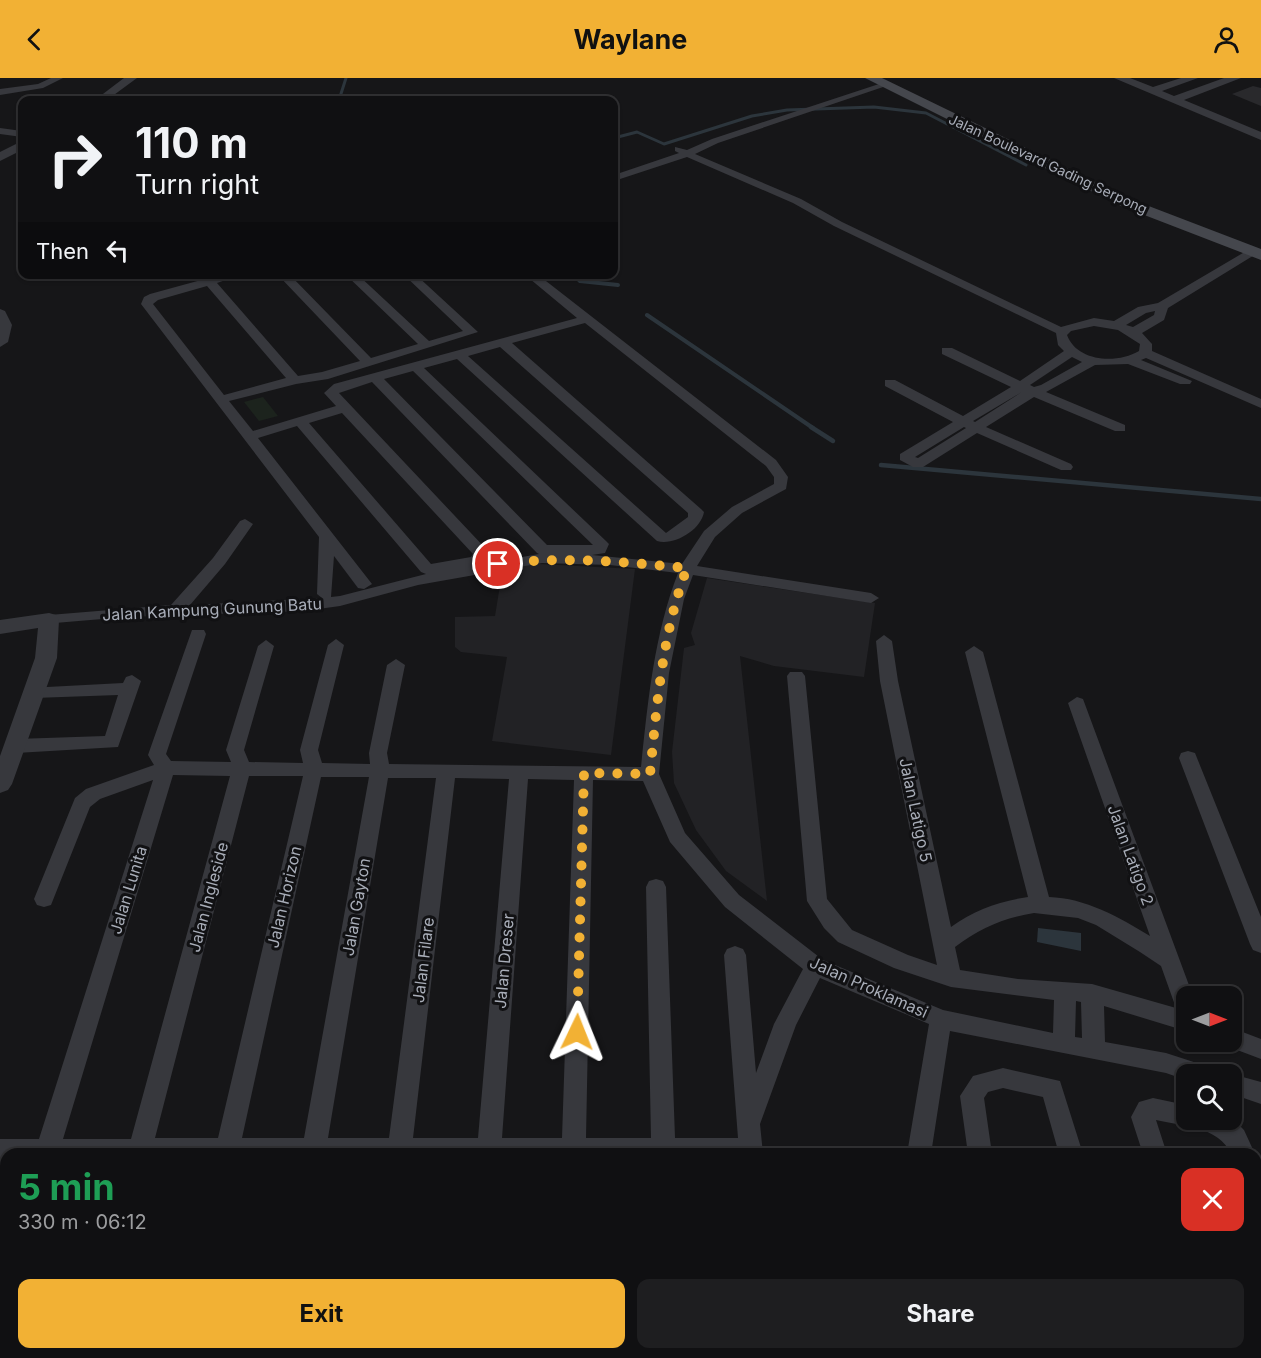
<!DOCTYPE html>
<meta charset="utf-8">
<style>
body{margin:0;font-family:Inter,sans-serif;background:#1e1e20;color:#f1f3f6;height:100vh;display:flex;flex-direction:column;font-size:22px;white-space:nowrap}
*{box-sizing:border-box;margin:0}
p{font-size:20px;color:#9c9d9f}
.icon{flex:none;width:33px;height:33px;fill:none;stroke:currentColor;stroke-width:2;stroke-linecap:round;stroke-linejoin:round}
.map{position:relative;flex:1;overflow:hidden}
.sheet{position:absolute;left:0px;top:1070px;width:1262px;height:212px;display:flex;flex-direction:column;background:#101012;border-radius:18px 18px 0 0;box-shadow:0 2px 4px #0004,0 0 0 2px #303032}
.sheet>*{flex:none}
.hud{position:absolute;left:18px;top:18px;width:600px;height:183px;border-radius:12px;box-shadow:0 2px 4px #0004,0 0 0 2px #303032;background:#101012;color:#f1f3f6;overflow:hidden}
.needle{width:39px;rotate:90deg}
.controls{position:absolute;left:1176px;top:908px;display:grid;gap:12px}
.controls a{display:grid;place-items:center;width:66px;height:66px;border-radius:12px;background:#101012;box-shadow:0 2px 4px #0004,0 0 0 2px #303032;font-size:30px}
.pin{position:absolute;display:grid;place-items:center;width:51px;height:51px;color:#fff;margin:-26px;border:3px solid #fff;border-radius:50%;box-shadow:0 2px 6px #0007}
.me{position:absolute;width:66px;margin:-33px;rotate:2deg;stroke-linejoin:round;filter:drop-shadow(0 0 4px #0008)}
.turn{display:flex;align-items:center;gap:21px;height:126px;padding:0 18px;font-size:27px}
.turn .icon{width:78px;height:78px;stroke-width:2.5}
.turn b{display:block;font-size:42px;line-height:51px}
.then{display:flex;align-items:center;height:57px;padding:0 18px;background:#0003;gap:12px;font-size:22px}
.round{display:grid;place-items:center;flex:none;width:63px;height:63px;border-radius:12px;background:#1e1e20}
.head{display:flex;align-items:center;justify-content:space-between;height:102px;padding:0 18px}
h1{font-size:36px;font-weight:700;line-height:45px;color:#1e9e55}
.primary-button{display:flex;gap:12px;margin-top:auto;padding:12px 18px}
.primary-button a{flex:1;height:69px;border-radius:12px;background:#f2b134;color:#111;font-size:24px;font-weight:700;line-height:69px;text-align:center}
.primary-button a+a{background:#1e1e20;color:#f1f3f6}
header{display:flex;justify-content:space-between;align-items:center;height:78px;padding:0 18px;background:#f2b134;color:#111;font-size:27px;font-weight:700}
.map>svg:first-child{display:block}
.built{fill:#222225}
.green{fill:#1c231d}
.water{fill:#2c353c}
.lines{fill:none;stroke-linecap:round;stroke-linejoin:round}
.stream-far2{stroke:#2c353c;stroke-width:3}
.stream-far1{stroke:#2c353c;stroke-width:4}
.stream{stroke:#2c353c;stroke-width:4.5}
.building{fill:#29292c}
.minor{fill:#37383d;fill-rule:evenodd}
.tertiary{fill:#37383d;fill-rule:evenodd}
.secondary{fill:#45474d;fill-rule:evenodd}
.route{stroke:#f2b134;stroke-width:10;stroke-dasharray:0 18}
.labels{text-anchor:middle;stroke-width:6;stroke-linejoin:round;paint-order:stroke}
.far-street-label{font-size:14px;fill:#a8adb8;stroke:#111113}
.street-label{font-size:16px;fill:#a8adb8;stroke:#111113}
</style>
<header><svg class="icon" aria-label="back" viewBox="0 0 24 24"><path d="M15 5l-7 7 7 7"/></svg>Waylane<svg class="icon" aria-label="person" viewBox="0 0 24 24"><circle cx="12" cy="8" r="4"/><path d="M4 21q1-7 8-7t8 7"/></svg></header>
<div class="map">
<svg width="1261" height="1280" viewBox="0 0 1261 1280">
<rect width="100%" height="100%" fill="#161618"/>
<g class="built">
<path d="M 539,486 L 635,491 L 611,677 L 492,663 L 507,579 L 461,574 L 455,569 L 455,539 L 495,538 L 503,489 Z"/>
<path d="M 707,500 L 875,525 L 864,599 L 774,588 L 740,578 L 767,823 L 726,793 L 696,752 L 674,705 L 672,674 L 684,570 L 695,567 L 691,555 Z"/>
</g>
<path class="green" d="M 263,319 L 278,338 L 259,343 L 244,324 Z"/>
<path class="water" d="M 1038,850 L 1081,855 L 1081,873 L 1037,864 Z"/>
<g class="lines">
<g class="stream-far2">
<path d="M 339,22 L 346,0"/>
<path d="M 614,60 L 637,54 L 664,66 L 752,38 L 787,32 L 874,29 L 926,35 L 1026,87"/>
</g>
<g class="stream-far1">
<path d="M 573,196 L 580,203 L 618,207"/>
<path d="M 647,237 L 813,350"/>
</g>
<g class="stream">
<path d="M 811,349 L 833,363"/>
<path d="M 881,387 L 1261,421"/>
</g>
</g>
<path class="building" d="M 1253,8 L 1261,10 L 1261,28 L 1232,16 Z"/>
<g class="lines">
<g class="minor">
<path d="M 51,0 L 63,0 L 43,10 L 0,17 L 0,11 L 38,6 Z"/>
<path d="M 882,5 L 889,7 L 718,65 L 695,76 L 801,121 L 842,144 L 1061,249 L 1094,240 L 1114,243 L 1138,229 L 1158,225 L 1248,172 L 1256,172 L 1256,176 L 1168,230 L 1164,242 L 1142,255 L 1152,266 L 1152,273 L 1261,321 L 1261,330 L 1146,280 L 1141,282 L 1192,303 L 1190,306 L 1180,306 L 1128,286 L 1095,287 L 1046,314 L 1125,347 L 1125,353 L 1115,353 L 1034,319 L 986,349 L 1071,386 L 1073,389 L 1071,392 L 1061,392 L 977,355 L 923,389 L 913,389 L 900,382 L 900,376 L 953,344 L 885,308 L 885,302 L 895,302 L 963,338 L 1011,309 L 942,276 L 942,270 L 952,270 L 1020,303 L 1064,273 L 1058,267 L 1056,255 L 834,148 L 793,125 L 687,79 L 614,103 L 614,97 L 679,75 L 675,73 L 675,69 L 687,72 L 712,61 ZM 1155,233 L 1154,237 L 1133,249 L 1126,247 L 1146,235 ZM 1094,248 L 1118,252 L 1140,266 L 1139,273 C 1117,286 1077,284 1067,257 L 1071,253 ZM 1072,279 L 1082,284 L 1041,307 L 1034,309 L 1030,307 ZM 1022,314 L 975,344 L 973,343 ZM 964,349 L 966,350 L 918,380 L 915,379 Z"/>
<path d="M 0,50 L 22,53 L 22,59 L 0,56 Z"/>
<path d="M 223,196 L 243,196 L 217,205 L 298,298 L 322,294 L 360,283 L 277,196 L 289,196 L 371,280 L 418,266 L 345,196 L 357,196 L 429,263 L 463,253 L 403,196 L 415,196 L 478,254 L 328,301 L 296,306 L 229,323 L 253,353 L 336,328 L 324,315 L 334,306 L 577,240 L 524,196 L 537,196 L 776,382 L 788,399 L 786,411 L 742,435 L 715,459 L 697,488 L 871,515 L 879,520 L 871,525 L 693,497 L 684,521 L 669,595 L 659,696 L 685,755 L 739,817 L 823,882 L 943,932 L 1053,955 L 1054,922 L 951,909 L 894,890 L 838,864 L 824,850 L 807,823 L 787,598 L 790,594 L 802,594 L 805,598 L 827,821 L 852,852 L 908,877 L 937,887 L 880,603 L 876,563 L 884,557 L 892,563 L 898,603 L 951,849 C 974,832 1000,823 1028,819 L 965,574 L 974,568 L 983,574 L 1049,819 C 1085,820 1119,839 1150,858 L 1068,625 L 1077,619 L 1083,621 L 1193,918 L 1186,918 L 1186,953 L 1104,928 L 1105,964 L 1166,975 L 1209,989 L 1213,996 L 1186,996 L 1186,1002 L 1166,995 L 950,953 L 931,1076 L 907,1076 L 929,946 L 820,900 L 796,947 L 760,1046 L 763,1076 L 6,1076 L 6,1083 L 0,1083 L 0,1061 L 39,1061 L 153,702 L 100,721 L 90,729 L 51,827 L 44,829 L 37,827 L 34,821 L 75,720 L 86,711 L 154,687 L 148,677 L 192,552 L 204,552 L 206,556 L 166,676 L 171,683 L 231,684 L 226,672 L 258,568 L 266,562 L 274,568 L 244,672 L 249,684 L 303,685 L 300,672 L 328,567 L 336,561 L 344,567 L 318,672 L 322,685 L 370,686 L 369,675 L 387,587 L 396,581 L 405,587 L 387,675 L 389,686 L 641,689 C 648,623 654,557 678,495 L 610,487 L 542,485 L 418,507 L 340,528 L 304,533 L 126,539 L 43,546 L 41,542 L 43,538 L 49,537 L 171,527 L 213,480 L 240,443 L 245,441 L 253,446 L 225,486 L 190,527 L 322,520 L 317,516 L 319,459 L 141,226 L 144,219 L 150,216 ZM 207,208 L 286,300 L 224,317 L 153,226 L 158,222 ZM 585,245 L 766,388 L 774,399 L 774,406 L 732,429 L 704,453 L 682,486 L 592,477 L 605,475 L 609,466 L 606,463 L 424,290 L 457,281 L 657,463 C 674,468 701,452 704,434 L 701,431 L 512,265 ZM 500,269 L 688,435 L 688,439 L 666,455 L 468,278 ZM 413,293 L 593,467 L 547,467 L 384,301 ZM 372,304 L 537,475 L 539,476 L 482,486 L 489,475 L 487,472 L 339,315 ZM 342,335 L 473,476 L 471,479 L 431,486 L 309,345 ZM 297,348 L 421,494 L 426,496 L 340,518 L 331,519 L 334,478 L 358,510 L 364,511 L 372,506 L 258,360 ZM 173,697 L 230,698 L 131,1061 L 63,1061 ZM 249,698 L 303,698 L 218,1060 L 155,1060 ZM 321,699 L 369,699 L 304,1060 L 242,1060 ZM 388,700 L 436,700 L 389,1060 L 328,1060 ZM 455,700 L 509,701 L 478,1060 L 413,1060 ZM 528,701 L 574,702 L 562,1060 L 502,1060 ZM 593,702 L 643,703 L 670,764 L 725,829 L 803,891 L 774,946 L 756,995 L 746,877 L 743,871 L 735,868 L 727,871 L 724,877 L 738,1060 L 675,1060 L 666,809 L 663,803 L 656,801 L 649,803 L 646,809 L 651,1060 L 586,1060 ZM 1034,835 L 1078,840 L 1096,847 L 1140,874 L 1161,888 L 1176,930 L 1092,906 L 1018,901 L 960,892 L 955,869 C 980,850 1003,840 1034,835 ZM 1076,923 L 1081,924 L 1082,960 L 1075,959 Z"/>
<path d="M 132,597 L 141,603 L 118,669 L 16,675 L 9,673 L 7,668 L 9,663 L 16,661 L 105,658 L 118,617 L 34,620 L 28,618 L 25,614 L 28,610 L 123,605 L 126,599 Z"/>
<path d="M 1188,673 L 1195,675 L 1197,680 L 1261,839 L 1261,875 L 1253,872 L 1250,866 L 1179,680 L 1181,675 Z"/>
<path d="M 1232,950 L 1261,961 L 1261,981 L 1224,967 L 1222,963 L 1232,963 Z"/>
<path d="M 1003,990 L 1060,1003 L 1083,1076 L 1059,1076 L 1043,1019 L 1003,1010 L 988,1014 L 984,1020 L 992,1076 L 968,1076 L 960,1018 L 973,998 Z"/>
<path d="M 1231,996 L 1232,996 L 1261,1004 L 1261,1026 L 1232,1016 Z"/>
<path d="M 1153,1020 L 1186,1027 L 1186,1041 L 1235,1043 L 1244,1052 L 1255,1076 L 1231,1076 C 1219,1048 1181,1048 1156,1042 L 1167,1076 L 1143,1076 L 1131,1039 L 1139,1024 Z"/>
<path d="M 1256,1097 L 1261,1099 L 1261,1136 L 1256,1134 Z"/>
<path d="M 6,1182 L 6,1225 L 0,1227 L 0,1185 Z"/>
<path d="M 67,1275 L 95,1275 L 94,1280 L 66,1280 Z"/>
<path d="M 165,1275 L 193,1275 L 192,1280 L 164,1280 Z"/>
<path d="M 263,1275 L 291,1275 L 290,1280 L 262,1280 Z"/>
<path d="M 359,1275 L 387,1275 L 386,1280 L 358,1280 Z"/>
<path d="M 460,1275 L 488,1275 L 487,1280 L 459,1280 Z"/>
<rect x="554" y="1275" width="28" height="5"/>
<rect x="653" y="1275" width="28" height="5"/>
<rect x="750" y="1275" width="28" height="5"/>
<rect x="907" y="1275" width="28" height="5"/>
<path d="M 1008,1275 L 1036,1275 L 1037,1280 L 1009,1280 Z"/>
<path d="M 1110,1275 L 1138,1275 L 1139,1280 L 1111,1280 Z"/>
<path d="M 1203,1275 L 1231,1275 L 1233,1280 L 1205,1280 Z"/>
</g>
<g class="tertiary">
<path d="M 124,0 L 137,0 L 107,22 L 95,22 Z"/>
<path d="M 1114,0 L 1130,0 L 1153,9 L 1181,0 L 1198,0 L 1162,13 L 1174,18 L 1224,0 L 1241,0 L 1184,22 L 1261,54 L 1261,62 Z"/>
<path d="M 22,63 L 22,72 L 0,83 L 0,74 Z"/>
<path d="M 0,231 L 5,233 L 12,247 L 8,264 L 0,269 Z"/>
<path d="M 49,535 L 56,537 L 59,542 L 57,580 L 12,706 L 8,712 L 0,715 L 0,678 L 35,580 L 38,550 L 0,556 L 0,542 Z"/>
</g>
<path class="secondary" d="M 865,0 L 882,0 L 1133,122 L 1261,171 L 1261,182 L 1121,128 Z"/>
</g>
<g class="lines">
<path class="route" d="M 498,486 C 562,478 624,484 687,490 C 662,556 657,627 650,696 L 584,695 L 577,954"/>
</g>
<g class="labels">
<g class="far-street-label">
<text transform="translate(1048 86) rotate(25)" y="5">Jalan Boulevard Gading Serpong</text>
</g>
<g class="street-label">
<text transform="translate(212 531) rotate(-3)" y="6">Jalan Kampung Gunung Batu</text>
<text transform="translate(916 732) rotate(78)" y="6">Jalan Latigo 5</text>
<text transform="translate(1131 777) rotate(70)" y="6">Jalan Latigo 2</text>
<text transform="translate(128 812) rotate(-73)" y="6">Jalan Lunita</text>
<text transform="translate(208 819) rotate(-75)" y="6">Jalan Ingleside</text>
<text transform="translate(284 819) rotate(-77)" y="6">Jalan Horizon</text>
<text transform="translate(356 829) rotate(-80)" y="6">Jalan Gayton</text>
<text transform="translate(423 882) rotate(-83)" y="6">Jalan Filare</text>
<text transform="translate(504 883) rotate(-85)" y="6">Jalan Dreser</text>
<text transform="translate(869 909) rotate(24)" y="6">Jalan Proklamasi</text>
</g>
</g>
</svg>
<div class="controls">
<a><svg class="needle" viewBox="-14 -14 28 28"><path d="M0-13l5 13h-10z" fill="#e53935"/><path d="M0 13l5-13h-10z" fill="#9c9d9f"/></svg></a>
<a><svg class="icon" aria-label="search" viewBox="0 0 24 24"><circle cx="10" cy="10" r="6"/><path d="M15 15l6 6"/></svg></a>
</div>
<div class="pin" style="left:498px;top:486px;background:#d93025"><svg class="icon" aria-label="arrive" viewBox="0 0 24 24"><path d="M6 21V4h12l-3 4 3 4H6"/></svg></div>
<svg class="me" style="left:577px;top:954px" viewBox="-20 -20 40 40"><path d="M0-17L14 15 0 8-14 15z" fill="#f2b134" stroke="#fff" stroke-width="4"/></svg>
<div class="hud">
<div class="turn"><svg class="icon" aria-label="right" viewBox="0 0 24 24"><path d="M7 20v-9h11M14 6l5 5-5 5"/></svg><div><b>110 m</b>Turn right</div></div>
<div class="then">Then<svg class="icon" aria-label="left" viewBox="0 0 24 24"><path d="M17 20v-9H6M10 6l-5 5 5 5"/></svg></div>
</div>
<section class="sheet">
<div class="head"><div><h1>5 min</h1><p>330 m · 06:12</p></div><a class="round" style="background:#d93025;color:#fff"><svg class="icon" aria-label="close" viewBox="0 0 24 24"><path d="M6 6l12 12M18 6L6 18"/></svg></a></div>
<div class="primary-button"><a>Exit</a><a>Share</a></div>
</section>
</div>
